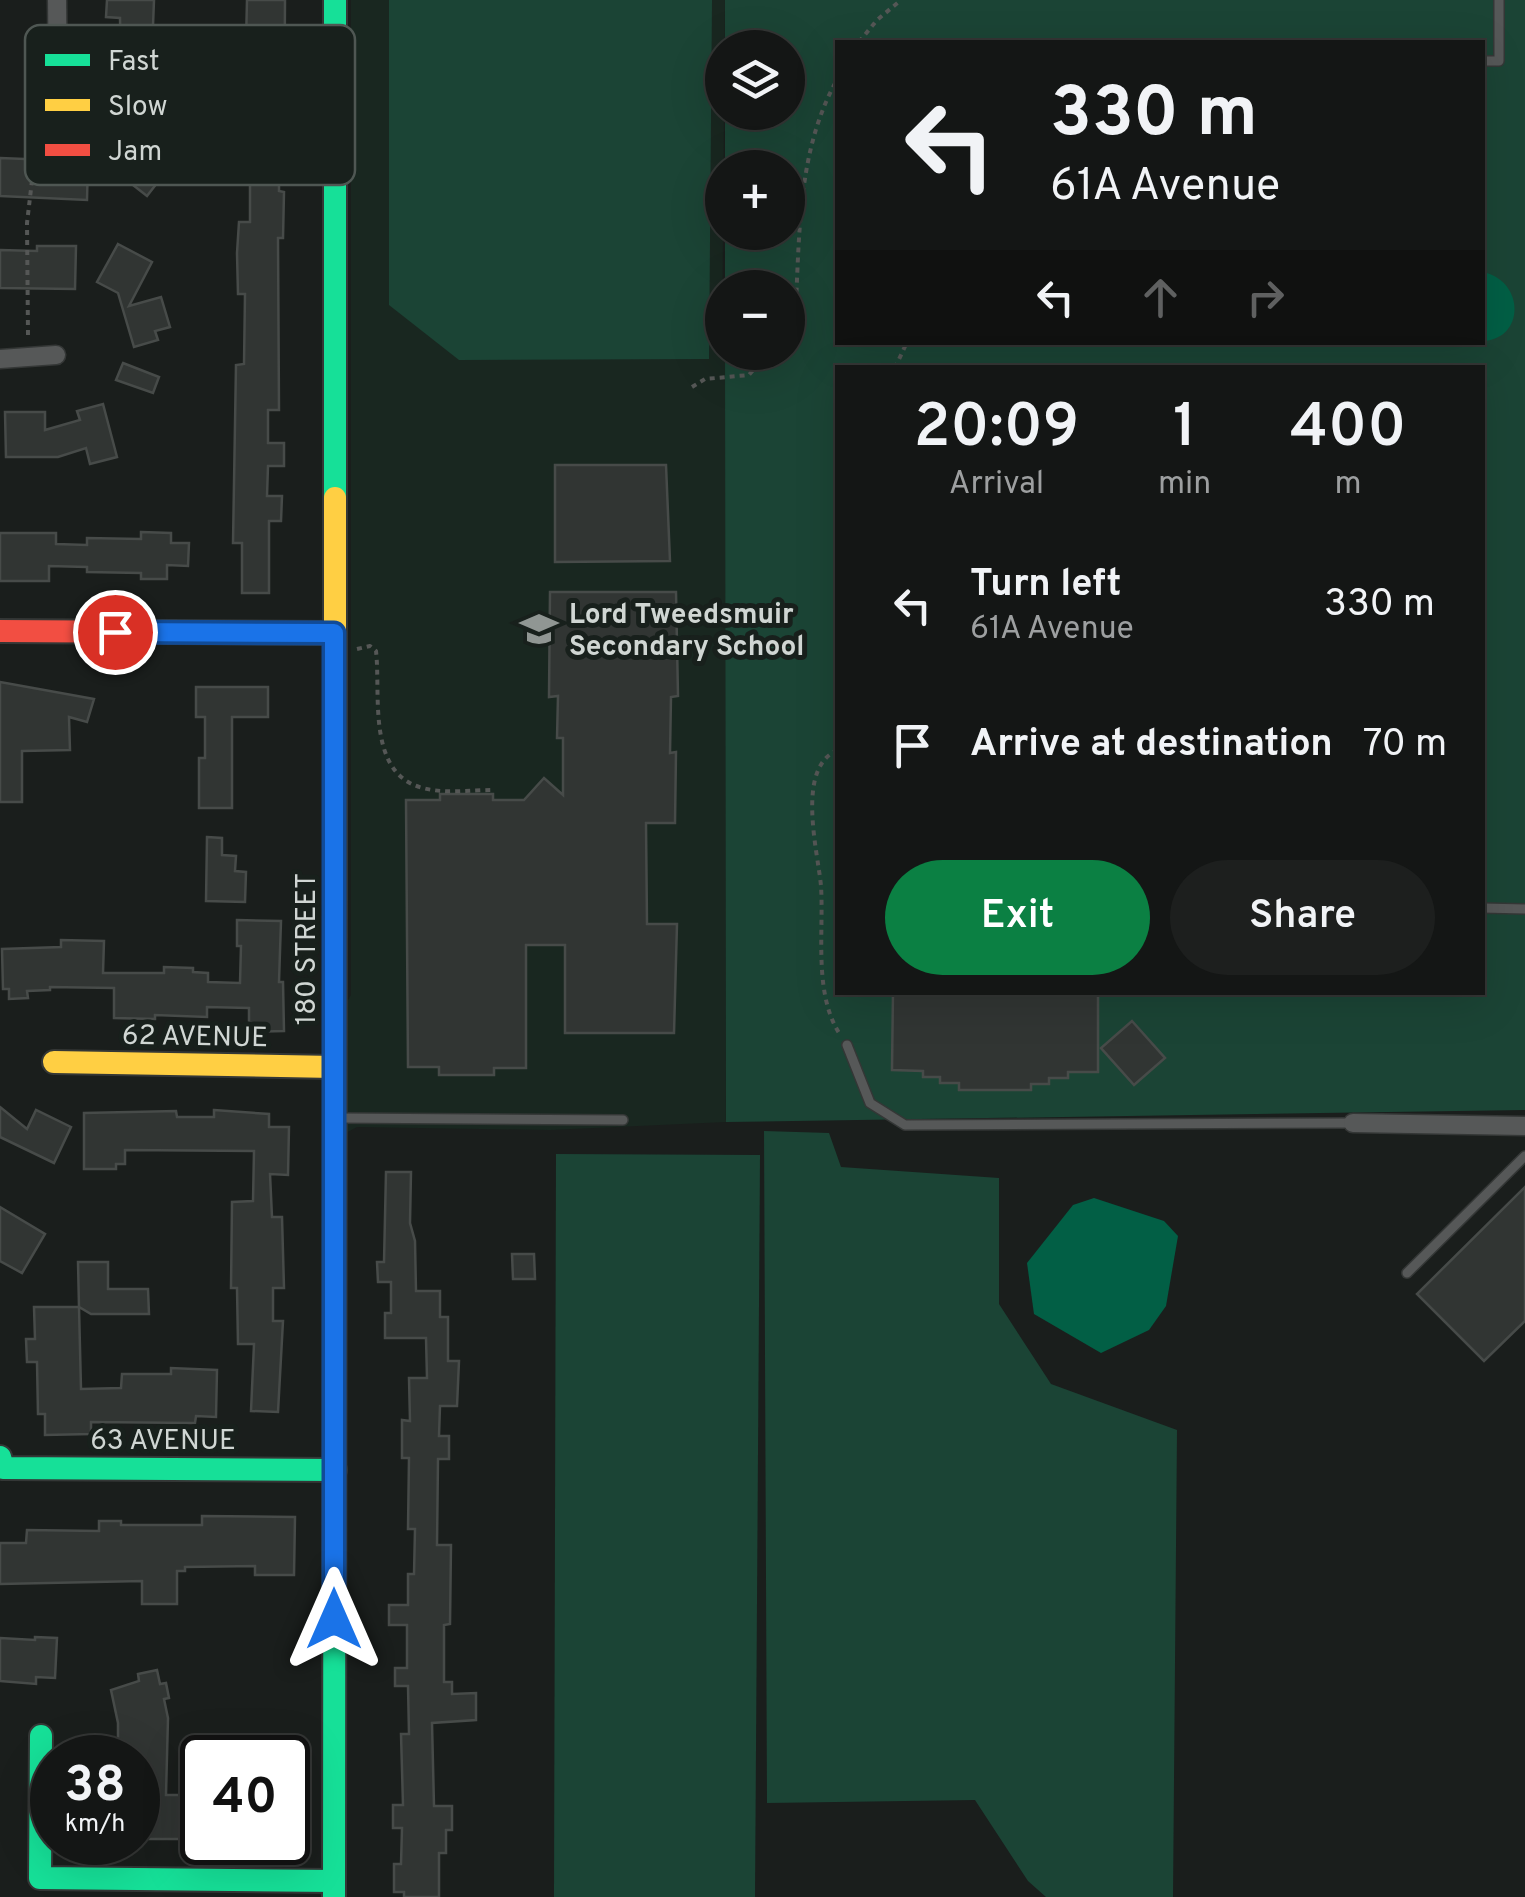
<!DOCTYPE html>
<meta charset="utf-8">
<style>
body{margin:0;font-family:Overpass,sans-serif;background:#1d1f1e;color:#f1f3f6;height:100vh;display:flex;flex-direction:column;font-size:38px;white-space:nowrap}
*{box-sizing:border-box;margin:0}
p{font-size:32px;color:#9d9fa0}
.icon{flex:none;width:55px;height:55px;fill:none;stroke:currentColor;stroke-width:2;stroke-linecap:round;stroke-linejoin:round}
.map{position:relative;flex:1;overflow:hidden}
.drawer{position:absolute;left:835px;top:365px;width:650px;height:630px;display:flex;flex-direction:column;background:#141615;border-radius:0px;box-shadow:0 10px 40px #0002,0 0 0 2px #333534}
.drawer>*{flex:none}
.banner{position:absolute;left:835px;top:40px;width:650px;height:305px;border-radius:0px;box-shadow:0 10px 40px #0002,0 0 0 2px #333534;background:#141615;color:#f1f3f6;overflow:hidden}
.tools{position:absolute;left:705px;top:30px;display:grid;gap:20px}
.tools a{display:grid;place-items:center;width:100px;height:100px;border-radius:50%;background:#141615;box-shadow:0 10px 40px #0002,0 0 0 2px #333534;font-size:50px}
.speed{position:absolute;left:30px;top:1735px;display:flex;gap:20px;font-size:50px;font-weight:700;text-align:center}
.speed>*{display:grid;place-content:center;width:130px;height:130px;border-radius:50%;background:#141615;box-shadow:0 10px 40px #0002,0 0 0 2px #333534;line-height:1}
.speed small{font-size:25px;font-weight:400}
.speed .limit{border:5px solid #111;border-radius:15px;background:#fff;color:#111}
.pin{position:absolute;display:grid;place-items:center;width:85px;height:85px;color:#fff;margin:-42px;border:5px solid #fff;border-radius:50%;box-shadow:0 2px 10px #0007}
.me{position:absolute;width:110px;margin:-55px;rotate:0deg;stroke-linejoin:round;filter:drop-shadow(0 0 8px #0008)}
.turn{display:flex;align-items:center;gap:35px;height:210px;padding:0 50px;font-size:45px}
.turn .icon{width:130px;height:130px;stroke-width:2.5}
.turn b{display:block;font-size:70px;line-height:85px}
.lanes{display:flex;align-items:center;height:95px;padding:0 50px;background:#0003;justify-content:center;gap:50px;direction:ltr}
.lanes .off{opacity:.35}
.eta{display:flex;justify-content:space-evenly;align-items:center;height:170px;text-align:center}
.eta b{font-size:60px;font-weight:600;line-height:70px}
.cta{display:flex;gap:20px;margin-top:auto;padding:20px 50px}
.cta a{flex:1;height:115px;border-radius:60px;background:#0b8043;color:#fff;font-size:40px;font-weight:600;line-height:115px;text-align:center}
.cta a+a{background:#1d1f1e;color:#f1f3f6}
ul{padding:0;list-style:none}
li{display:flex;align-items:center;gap:30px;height:140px;padding:0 50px}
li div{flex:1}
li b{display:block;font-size:38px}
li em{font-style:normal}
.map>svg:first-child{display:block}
.built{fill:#192720}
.green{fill:#1b4435;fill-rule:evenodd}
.water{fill:#025f45}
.building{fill:#313533;stroke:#474b49;stroke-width:2.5}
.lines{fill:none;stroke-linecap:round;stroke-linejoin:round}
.lane-casing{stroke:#343736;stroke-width:12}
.street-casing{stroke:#343736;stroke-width:21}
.fast-casing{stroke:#343736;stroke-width:26}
.slow-casing{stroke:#343736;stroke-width:26}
.jam-casing{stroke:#343736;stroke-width:26}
.path{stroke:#555756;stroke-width:4;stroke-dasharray:5 5;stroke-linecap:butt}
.lane{stroke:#565858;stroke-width:9}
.street{stroke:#565858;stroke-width:18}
.fast{stroke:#16e098;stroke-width:22}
.slow{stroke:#ffcf43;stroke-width:22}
.jam{stroke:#f24e42;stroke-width:22}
.route-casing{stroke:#114b97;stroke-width:25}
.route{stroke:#1a73e8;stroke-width:18}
.labels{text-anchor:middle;stroke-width:10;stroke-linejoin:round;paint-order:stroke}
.poi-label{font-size:28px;font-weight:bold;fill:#d0d6d3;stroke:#18201c;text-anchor:start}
.street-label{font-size:28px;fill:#d0d6d3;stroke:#18201c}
.key{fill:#18201c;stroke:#4f5753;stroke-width:2.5}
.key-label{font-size:28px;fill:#d0d6d3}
</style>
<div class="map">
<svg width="1525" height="1897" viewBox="0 0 1525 1897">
<rect width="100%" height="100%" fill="#1a1e1c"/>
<path class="built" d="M 351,0 L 725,0 L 722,352 L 725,353 L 726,1122 L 550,1130 L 357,1127 L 344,1134 L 345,1005 L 351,995 Z"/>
<g class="green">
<path d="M 389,0 L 712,0 L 709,359 L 459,360 L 389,305 Z"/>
<path d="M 725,0 L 1525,0 L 1525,1110 L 726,1122 L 725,353 L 788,352 L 788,288 L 725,287 L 725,233 L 788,232 L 788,168 L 725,167 L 725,113 L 788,112 L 788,48 L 725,47 ZM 838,42 L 1482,42 L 1482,342 L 838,342 ZM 838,368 L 1482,368 L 1482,992 L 838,992 Z"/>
<path d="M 764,1131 L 829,1133 L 841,1167 L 999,1178 L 999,1304 L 1051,1384 L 1177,1430 L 1173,1897 L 1046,1897 L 1028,1881 L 975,1800 L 767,1803 Z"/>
<path d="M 556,1154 L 760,1155 L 755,1897 L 554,1897 Z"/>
</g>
<g class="water">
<path d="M 1483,272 C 1525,281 1525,339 1483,341 Z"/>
<path d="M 1094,1198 L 1164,1221 L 1178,1236 L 1166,1306 L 1149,1330 L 1101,1353 L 1034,1314 L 1027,1263 L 1073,1205 Z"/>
</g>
<g class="building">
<path d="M 107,0 L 154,0 L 153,26 L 176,26 L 176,79 L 186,80 L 186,108 L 165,108 L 165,121 L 131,120 L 132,69 L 121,70 L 120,18 L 106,17 Z"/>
<path d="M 247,0 L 285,0 L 284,158 L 279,158 L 279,191 L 284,192 L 283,238 L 278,238 L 279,410 L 268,410 L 268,443 L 284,443 L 284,466 L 268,466 L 267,496 L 282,496 L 281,521 L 269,521 L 269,593 L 242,593 L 242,543 L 233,543 L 236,365 L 244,364 L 245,294 L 238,294 L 237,253 L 239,222 L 250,222 L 250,183 L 223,183 L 224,156 L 245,157 L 242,42 L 246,42 Z"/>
<path d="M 135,136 L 171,165 L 147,196 L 110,167 Z"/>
<path d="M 50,156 L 72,157 L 72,162 L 88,162 L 87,200 L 0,196 L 0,158 L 50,160 Z"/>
<path d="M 118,244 L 152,262 L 129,306 L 161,297 L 170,327 L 155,331 L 158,340 L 134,347 L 118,293 L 97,282 Z"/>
<path d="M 37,246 L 76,246 L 75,289 L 0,288 L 0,250 L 37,251 Z"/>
<path d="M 123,363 L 159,377 L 153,393 L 116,380 Z"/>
<path d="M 103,404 L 117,457 L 90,464 L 86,448 L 58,457 L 6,457 L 5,412 L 45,412 L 45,430 L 80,420 L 77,411 Z"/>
<path d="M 555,465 L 666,465 L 670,561 L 555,562 Z"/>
<path d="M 141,532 L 171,533 L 171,543 L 189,543 L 188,566 L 167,565 L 167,579 L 141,579 L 141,573 L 87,572 L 87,567 L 49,566 L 49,581 L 0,581 L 0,533 L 56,533 L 56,544 L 87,545 L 87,538 L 141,539 Z"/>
<path d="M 550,592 L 676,592 L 678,696 L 671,697 L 670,753 L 676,752 L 675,823 L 646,823 L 647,924 L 677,924 L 674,1033 L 565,1033 L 565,945 L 526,945 L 526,1068 L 494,1068 L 494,1075 L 439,1075 L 439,1067 L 408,1067 L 406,800 L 440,800 L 440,794 L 493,794 L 493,800 L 524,800 L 544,778 L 563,795 L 563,738 L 557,738 L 558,696 L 549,697 Z"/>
<path d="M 0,682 L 94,699 L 87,722 L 69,717 L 70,750 L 22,751 L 22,802 L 0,802 Z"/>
<path d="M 196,687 L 268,687 L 268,717 L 232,717 L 232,808 L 199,808 L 199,758 L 205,758 L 205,717 L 196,717 Z"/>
<path d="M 207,837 L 222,838 L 222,855 L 236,856 L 235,871 L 246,872 L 245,902 L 206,901 Z"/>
<path d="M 237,920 L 281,921 L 279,982 L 283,982 L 284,1031 L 249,1032 L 249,1008 L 207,1007 L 207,1017 L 155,1015 L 155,1019 L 114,1018 L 114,988 L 50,987 L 50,990 L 27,991 L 28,998 L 9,999 L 9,989 L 3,989 L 2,949 L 61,947 L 61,940 L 104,941 L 103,973 L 164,973 L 164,967 L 193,968 L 193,972 L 208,973 L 208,982 L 240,983 L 241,946 L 237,946 Z"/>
<path d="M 893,992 L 1098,992 L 1098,1072 L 1068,1072 L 1068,1078 L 1049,1078 L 1049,1084 L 1031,1084 L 1031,1090 L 959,1090 L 959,1083 L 940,1083 L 940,1077 L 923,1077 L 923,1071 L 892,1070 Z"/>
<path d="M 1132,1021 L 1165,1058 L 1134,1085 L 1101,1048 Z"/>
<path d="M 0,1107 L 27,1129 L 36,1110 L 71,1127 L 54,1163 L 0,1137 Z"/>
<path d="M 214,1110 L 269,1114 L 269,1127 L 289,1127 L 288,1175 L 270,1174 L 272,1217 L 282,1217 L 284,1288 L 273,1288 L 273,1321 L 283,1321 L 278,1412 L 251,1411 L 254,1344 L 238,1344 L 237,1288 L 231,1288 L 232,1202 L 253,1201 L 254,1151 L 125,1150 L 125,1164 L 116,1164 L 116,1169 L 84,1169 L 84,1113 L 176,1111 L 177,1117 L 214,1117 Z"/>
<path d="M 386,1172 L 411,1172 L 410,1223 L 415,1241 L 416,1291 L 440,1291 L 440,1317 L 448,1317 L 448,1361 L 459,1361 L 457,1406 L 440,1406 L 439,1436 L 449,1436 L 449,1459 L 438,1459 L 437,1545 L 451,1545 L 450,1624 L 444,1625 L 444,1682 L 452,1682 L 452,1694 L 476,1693 L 476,1720 L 432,1723 L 434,1806 L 452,1806 L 452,1830 L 446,1830 L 446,1853 L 439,1853 L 439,1897 L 404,1897 L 404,1892 L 394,1892 L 394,1864 L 401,1864 L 402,1828 L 393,1828 L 393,1805 L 403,1805 L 401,1734 L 409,1734 L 408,1686 L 395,1686 L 395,1668 L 407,1668 L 407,1625 L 389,1625 L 389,1605 L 408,1605 L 408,1574 L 414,1574 L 415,1529 L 408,1529 L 409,1458 L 402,1458 L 402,1420 L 410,1421 L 409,1378 L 427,1378 L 426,1338 L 385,1338 L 385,1313 L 391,1313 L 391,1282 L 378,1282 L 377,1262 L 384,1262 Z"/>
<path d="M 1525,1187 L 1525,1321 L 1484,1361 L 1417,1294 Z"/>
<path d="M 0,1207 L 45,1234 L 22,1273 L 0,1261 Z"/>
<path d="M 512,1254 L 534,1254 L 535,1279 L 513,1279 Z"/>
<path d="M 78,1262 L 108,1262 L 108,1289 L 148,1289 L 149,1314 L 91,1314 L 79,1307 L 81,1389 L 121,1388 L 122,1374 L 171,1374 L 171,1368 L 217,1370 L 216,1417 L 196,1416 L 195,1423 L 91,1422 L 91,1434 L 45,1435 L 45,1414 L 38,1414 L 37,1362 L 27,1362 L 26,1339 L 35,1339 L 34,1307 L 79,1307 Z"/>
<path d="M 202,1516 L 295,1517 L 294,1575 L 255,1575 L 255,1566 L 185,1567 L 185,1571 L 177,1571 L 177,1604 L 142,1604 L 142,1581 L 0,1584 L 0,1543 L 26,1543 L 27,1530 L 99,1531 L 99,1521 L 121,1521 L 121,1525 L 202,1525 Z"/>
<path d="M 35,1637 L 57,1638 L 55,1678 L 36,1677 L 36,1684 L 0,1681 L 0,1638 L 35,1640 Z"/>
<path d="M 157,1670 L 160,1684 L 166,1683 L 169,1698 L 164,1699 L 168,1718 L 166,1795 L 202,1795 L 202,1839 L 138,1839 L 138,1758 L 118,1758 L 118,1723 L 111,1690 L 139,1681 L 138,1674 Z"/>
</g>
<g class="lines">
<g class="lane-casing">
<g id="lane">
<path d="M 1482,61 L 1499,61 L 1499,0"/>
<path d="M 1482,908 L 1525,909"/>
<path d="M 847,1045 L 870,1103 L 905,1125 L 1353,1123"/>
<path d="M 337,1118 L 623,1120"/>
<path d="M 1407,1273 L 1525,1156"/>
</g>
</g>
<g class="street-casing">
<g id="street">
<path d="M 57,0 L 58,93"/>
<path d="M 0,359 L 56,355"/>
<path d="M 1353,1123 L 1525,1126"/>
</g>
</g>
<g class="fast-casing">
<g id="fast">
<path d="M 335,498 L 335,0"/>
<path d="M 0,1457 L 3,1468 L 335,1470"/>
<path d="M 41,1736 L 40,1878 L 334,1881"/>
<path d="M 334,1897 L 335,901"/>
</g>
</g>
<g class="slow-casing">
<g id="slow">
<path d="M 335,901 L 335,498"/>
<path d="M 54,1062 L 334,1067"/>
</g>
</g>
<g class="jam-casing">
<path id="jam" d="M 0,631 L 335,633"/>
</g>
<g class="path">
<path d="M 859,42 L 877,20 L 901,0"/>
<path d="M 788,330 L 795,321 C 800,239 796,151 838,78"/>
<path d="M 28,335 L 27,223 L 39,121"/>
<path d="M 895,368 L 907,342"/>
<path d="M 692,387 L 705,379 L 749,375 L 768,352"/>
<path d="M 357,649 L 370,646 L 376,651 C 381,694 366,774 423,788 C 444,794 471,790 493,790"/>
<path d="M 838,750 C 795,767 818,852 821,886 C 824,933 813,995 841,1036"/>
</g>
<use href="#lane" class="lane"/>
<use href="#street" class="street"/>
<use href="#fast" class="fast"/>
<use href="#slow" class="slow"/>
<use href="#jam" class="jam"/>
</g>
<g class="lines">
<g class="route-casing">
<path id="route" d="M 115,632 L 334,633 L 334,1619"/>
</g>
<use href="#route" class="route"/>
</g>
<defs>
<g id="school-bare" transform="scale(3)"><path d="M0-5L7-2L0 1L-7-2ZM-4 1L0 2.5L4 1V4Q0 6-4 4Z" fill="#909693" stroke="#18201c" stroke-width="2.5" paint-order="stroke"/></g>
</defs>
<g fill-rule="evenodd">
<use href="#school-bare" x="539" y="629"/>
</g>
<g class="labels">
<g class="poi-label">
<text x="569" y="623">Lord Tweedsmuir<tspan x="569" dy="32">Secondary School</tspan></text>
</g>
<g class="street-label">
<text transform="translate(305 949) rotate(-90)" y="10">180 STREET</text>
<text transform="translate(195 1035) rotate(1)" y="10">62 AVENUE</text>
<text x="163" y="1449">63 AVENUE</text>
</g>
</g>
<rect x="25" y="25" width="330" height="160" rx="15" class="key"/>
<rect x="45" y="54" width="45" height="12" fill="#16e098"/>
<rect x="45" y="99" width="45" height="12" fill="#ffcf43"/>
<rect x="45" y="144" width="45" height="12" fill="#f24e42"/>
<g class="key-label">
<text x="108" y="70">Fast</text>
<text x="108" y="115">Slow</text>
<text x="108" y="160">Jam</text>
</g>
</svg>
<div class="tools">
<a><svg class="icon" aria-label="layers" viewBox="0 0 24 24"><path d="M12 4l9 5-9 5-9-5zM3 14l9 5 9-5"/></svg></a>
<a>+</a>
<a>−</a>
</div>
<div class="speed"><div>38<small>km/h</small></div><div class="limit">40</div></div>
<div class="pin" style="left:115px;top:632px;background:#d93025"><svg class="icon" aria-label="arrive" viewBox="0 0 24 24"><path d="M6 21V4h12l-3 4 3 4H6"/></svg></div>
<svg class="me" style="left:334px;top:1619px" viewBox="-20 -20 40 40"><path d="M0-17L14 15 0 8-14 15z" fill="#1a73e8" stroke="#fff" stroke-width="4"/></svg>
<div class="banner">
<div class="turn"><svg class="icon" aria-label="left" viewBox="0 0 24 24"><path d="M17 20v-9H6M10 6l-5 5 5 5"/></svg><div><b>330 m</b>61A Avenue</div></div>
<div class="lanes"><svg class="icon" aria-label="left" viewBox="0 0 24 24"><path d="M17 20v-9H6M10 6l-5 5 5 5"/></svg><svg class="icon off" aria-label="ahead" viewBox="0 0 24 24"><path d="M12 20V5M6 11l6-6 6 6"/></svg><svg class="icon off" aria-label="right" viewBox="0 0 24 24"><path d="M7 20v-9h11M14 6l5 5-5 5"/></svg></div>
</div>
<section class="drawer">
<div class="eta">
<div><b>20:09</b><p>Arrival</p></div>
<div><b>1</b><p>min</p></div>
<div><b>400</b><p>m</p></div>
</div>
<ul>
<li><svg class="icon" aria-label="left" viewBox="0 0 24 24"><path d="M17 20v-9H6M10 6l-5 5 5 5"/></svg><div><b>Turn left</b><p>61A Avenue</p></div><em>330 m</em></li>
<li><svg class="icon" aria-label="arrive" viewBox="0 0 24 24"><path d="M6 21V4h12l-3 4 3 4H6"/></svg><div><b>Arrive at destination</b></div><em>70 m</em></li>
</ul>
<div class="cta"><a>Exit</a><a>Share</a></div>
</section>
</div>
